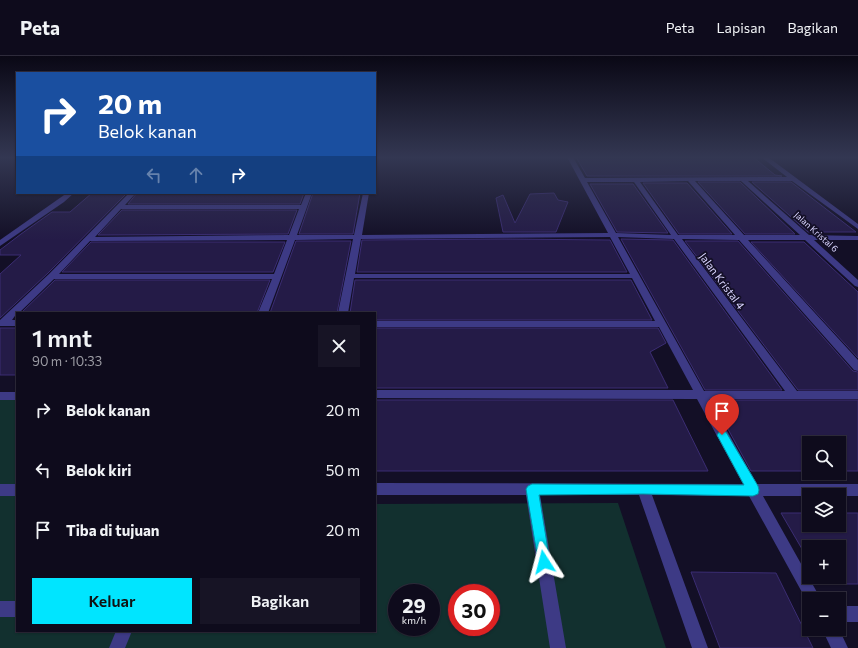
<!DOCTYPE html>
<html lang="id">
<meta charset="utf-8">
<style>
body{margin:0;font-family:Commissioner,sans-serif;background:#171425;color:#f1f3f6;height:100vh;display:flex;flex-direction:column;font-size:15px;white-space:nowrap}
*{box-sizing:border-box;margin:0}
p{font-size:13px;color:#9b9ba3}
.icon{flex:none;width:22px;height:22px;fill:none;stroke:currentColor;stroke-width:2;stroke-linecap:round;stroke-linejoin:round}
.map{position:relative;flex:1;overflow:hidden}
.details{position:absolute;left:16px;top:256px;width:360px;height:320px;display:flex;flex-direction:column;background:#0e0b1c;border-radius:0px;box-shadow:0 1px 3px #0004,0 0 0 1px #2e2b3b}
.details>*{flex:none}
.top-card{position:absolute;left:16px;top:16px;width:360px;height:122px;border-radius:0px;box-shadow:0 1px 3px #0004,0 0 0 1px #2e2b3b;background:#1a4fa0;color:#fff;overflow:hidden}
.controls{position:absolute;left:802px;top:380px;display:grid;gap:8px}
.controls a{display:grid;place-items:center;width:44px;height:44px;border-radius:0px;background:#0e0b1c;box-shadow:0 1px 3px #0004,0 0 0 1px #2e2b3b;font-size:20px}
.speed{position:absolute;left:388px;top:528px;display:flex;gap:8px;font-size:20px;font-weight:700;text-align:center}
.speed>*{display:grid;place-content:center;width:52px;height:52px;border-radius:50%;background:#0e0b1c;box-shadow:0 1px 3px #0004,0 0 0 1px #2e2b3b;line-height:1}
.speed small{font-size:10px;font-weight:400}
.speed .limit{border:6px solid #d22;background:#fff;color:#111}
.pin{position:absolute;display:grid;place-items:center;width:34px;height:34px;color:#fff;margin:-41px -17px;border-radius:50% 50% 50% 0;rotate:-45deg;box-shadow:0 0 4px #0007}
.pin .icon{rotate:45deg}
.me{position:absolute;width:44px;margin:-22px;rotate:351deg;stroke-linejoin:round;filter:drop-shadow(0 0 3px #0008)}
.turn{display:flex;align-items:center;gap:14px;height:84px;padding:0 16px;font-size:18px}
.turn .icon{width:52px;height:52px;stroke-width:2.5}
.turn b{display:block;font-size:28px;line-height:34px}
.lanes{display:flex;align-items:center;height:38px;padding:0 16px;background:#0003;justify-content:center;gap:20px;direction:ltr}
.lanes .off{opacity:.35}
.round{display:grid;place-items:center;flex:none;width:42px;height:42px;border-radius:0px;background:#171425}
.headline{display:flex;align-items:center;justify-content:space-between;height:68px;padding:0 16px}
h1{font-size:24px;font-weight:600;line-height:30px}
.cta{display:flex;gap:8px;margin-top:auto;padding:8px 16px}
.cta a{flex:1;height:46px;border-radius:0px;background:#00e5ff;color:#111;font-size:16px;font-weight:600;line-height:46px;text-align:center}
.cta a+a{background:#171425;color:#f1f3f6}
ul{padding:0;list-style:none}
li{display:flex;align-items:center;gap:12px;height:60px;padding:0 16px}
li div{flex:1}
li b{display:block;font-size:15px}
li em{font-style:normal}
header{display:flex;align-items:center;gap:24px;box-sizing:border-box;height:56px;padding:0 20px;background:#0e0b1c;border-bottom:1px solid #2e2b3b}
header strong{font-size:19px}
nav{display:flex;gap:22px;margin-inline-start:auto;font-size:14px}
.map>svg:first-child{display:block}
.green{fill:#12302f;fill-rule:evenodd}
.building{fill:#241b47;stroke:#3b2d73}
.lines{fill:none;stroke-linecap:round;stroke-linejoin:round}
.minor{fill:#3d3a85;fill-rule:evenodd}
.route{fill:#00e5ff;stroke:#0095a6}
.labels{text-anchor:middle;stroke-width:3.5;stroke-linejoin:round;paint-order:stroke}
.far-street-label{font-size:9px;fill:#d9d4ff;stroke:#130f26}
.street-label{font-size:11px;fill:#d9d4ff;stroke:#130f26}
</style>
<header>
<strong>Peta</strong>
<nav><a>Peta</a><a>Lapisan</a><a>Bagikan</a></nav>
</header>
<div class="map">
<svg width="858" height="592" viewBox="0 0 858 592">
<rect width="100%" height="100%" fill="#130f26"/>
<path class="green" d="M 0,341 L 17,341 L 17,575 L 375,575 L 375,448 L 618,447 L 666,592 L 0,592 ZM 397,537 L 431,537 L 431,571 L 397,571 ZM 457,537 L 491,537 L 491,571 L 457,571 Z"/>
<g class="building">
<path d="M 576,101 L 753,101 L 775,119 L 782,120 L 587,120 Z"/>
<path d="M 698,126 L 740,126 L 795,178 L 745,178 Z"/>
<path d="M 752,126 L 791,126 L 856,176 L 808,176 Z"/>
<path d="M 643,127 L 687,127 L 732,178 L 679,178 Z"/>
<path d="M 590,128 L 633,128 L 668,177 L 617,176 Z"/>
<path d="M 92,137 L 127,137 L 48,217 L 0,262 L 0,218 L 21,199 L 0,199 L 0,194 L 21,178 L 52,156 L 70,156 Z"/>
<path d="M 137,137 L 304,137 L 300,148 L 128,148 Z"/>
<path d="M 313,137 L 360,137 L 353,178 L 299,178 Z"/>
<path d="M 554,137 L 558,144 L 568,146 L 556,176 L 503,176 L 496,142 L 503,139 L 515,167 L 530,138 Z"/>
<path d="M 122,154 L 297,154 L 288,178 L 98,179 Z"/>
<path d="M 504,183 L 610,184 L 627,216 L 357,216 L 362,184 Z"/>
<path d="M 621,183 L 673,184 L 782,334 L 705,334 Z"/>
<path d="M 296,185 L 351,185 L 337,257 L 270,257 Z"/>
<path d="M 685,185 L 738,185 L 853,315 L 858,316 L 858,334 L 798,334 Z"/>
<path d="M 91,186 L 285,186 L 273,216 L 62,216 Z"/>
<path d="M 751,186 L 804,186 L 858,236 L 858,302 Z"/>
<path d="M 55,224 L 270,224 L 257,257 L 21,257 Z"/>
<path d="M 355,224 L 631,224 L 652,264 L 375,264 L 375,257 L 350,257 Z"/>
<rect x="0" y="272" width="17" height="47"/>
<path d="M 375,272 L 658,272 L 666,287 L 650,296 L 668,332 L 375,332 Z"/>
<path d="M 375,344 L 673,344 L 708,415 L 375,415 Z"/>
<path d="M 712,344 L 858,344 L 858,415 L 839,415 L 839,387 L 809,387 L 809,415 L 751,415 Z"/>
<path d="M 781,457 L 809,457 L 809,469 L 839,469 L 839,457 L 858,457 L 858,528 L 822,528 L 818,521 L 839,521 L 839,491 L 809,491 L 809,505 Z"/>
<path d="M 691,516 L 776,517 L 813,592 L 720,592 Z"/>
</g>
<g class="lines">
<g class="minor">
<path d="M 567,101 L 573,101 L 585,122 L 787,121 L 761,101 L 768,101 L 858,168 L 858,173 L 792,125 L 748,125 L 809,179 L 858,180 L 858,184 L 814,184 L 858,224 L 858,231 L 855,230 L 805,184 L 748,184 L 858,304 L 858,315 L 854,314 L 739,184 L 682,183 L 797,335 L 858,335 L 858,343 L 709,343 L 757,428 L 858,428 L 858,440 L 763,440 L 818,538 L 821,543 L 809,543 L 809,549 L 749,440 L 652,439 L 708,592 L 692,592 L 639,439 L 540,439 L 566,592 L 550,592 L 526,439 L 375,439 L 375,427 L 743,428 L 697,343 L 375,342 L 375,334 L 693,334 L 659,271 L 375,271 L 375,265 L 655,265 L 632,222 L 354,222 L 348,257 L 338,257 L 353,183 L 295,184 L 268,257 L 258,257 L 272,223 L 54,223 L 19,257 L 17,257 L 12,264 L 17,264 L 17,270 L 0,270 L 0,264 L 49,218 L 129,137 L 136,137 L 125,149 L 301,149 L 306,137 L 312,137 L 297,179 L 354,179 L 363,137 L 369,137 L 362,179 L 608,177 ZM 688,125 L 735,179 L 678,179 L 640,126 ZM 695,125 L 741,125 L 800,179 L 744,179 ZM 587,126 L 634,126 L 671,179 L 616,177 ZM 121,153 L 299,153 L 289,179 L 95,181 ZM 610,181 L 630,218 L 355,218 L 361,183 ZM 618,181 L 674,183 L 785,335 L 704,335 ZM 287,184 L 274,218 L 59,218 L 90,185 Z"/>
<path d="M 67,137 L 74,137 L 64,146 L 0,190 L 0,184 Z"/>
<rect x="0" y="336" width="17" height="8"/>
<rect x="0" y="428" width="17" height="12"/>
<rect x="0" y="545" width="17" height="16"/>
<rect x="839" y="550" width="19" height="16"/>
<path d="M 822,573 L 839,573 L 848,592 L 831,592 Z"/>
<path d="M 116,575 L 132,575 L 125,592 L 109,592 Z"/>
</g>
</g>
<linearGradient id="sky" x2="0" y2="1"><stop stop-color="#0a0815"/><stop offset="0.55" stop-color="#333752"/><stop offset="1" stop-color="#333752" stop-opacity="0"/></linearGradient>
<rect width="858" height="184" fill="url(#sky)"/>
<path class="route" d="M 722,375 L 726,376 L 758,430 L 759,434 L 758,438 L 753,440 L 643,438 L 539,439 L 550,506 L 548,510 L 544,512 L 539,510 L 526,433 L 528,430 L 532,428 L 744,429 L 717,379 L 719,376 Z"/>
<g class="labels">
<g class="far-street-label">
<text transform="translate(816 176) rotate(42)" y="3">Jalan Kristal 6</text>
</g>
<g class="street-label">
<text transform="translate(722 225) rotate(53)" y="4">Jalan Kristal 4</text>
</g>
</g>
</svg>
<div class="controls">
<a><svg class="icon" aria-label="search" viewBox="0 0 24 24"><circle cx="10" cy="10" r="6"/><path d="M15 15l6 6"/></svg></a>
<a><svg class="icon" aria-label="layers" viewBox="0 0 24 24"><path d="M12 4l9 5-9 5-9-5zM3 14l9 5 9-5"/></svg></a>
<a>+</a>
<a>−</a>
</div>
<div class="speed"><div>29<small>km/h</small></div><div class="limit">30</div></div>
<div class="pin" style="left:722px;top:379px;background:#d93025"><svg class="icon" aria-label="arrive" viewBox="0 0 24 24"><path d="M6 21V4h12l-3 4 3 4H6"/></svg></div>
<svg class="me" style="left:544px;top:506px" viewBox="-20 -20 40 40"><path d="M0-17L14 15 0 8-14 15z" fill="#00e5ff" stroke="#fff" stroke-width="4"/></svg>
<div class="top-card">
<div class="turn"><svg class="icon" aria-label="right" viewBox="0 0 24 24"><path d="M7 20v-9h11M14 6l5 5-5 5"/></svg><div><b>20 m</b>Belok kanan</div></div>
<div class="lanes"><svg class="icon off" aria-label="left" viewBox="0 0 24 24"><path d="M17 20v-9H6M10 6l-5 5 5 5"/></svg><svg class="icon off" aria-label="ahead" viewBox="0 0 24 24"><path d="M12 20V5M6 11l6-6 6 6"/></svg><svg class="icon" aria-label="right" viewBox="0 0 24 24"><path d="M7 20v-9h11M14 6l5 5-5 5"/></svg></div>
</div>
<section class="details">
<div class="headline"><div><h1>1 mnt</h1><p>90 m · 10:33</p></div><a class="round"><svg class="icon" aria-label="close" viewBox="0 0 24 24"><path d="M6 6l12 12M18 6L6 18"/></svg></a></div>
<ul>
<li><svg class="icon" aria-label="right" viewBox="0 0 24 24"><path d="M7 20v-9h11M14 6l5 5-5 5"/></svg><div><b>Belok kanan</b></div><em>20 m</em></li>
<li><svg class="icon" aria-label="left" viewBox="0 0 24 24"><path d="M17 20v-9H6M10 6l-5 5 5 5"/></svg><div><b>Belok kiri</b></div><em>50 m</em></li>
<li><svg class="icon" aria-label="arrive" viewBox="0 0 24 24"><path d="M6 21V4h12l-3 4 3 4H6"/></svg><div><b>Tiba di tujuan</b></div><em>20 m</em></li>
</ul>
<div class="cta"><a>Keluar</a><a>Bagikan</a></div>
</section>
</div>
